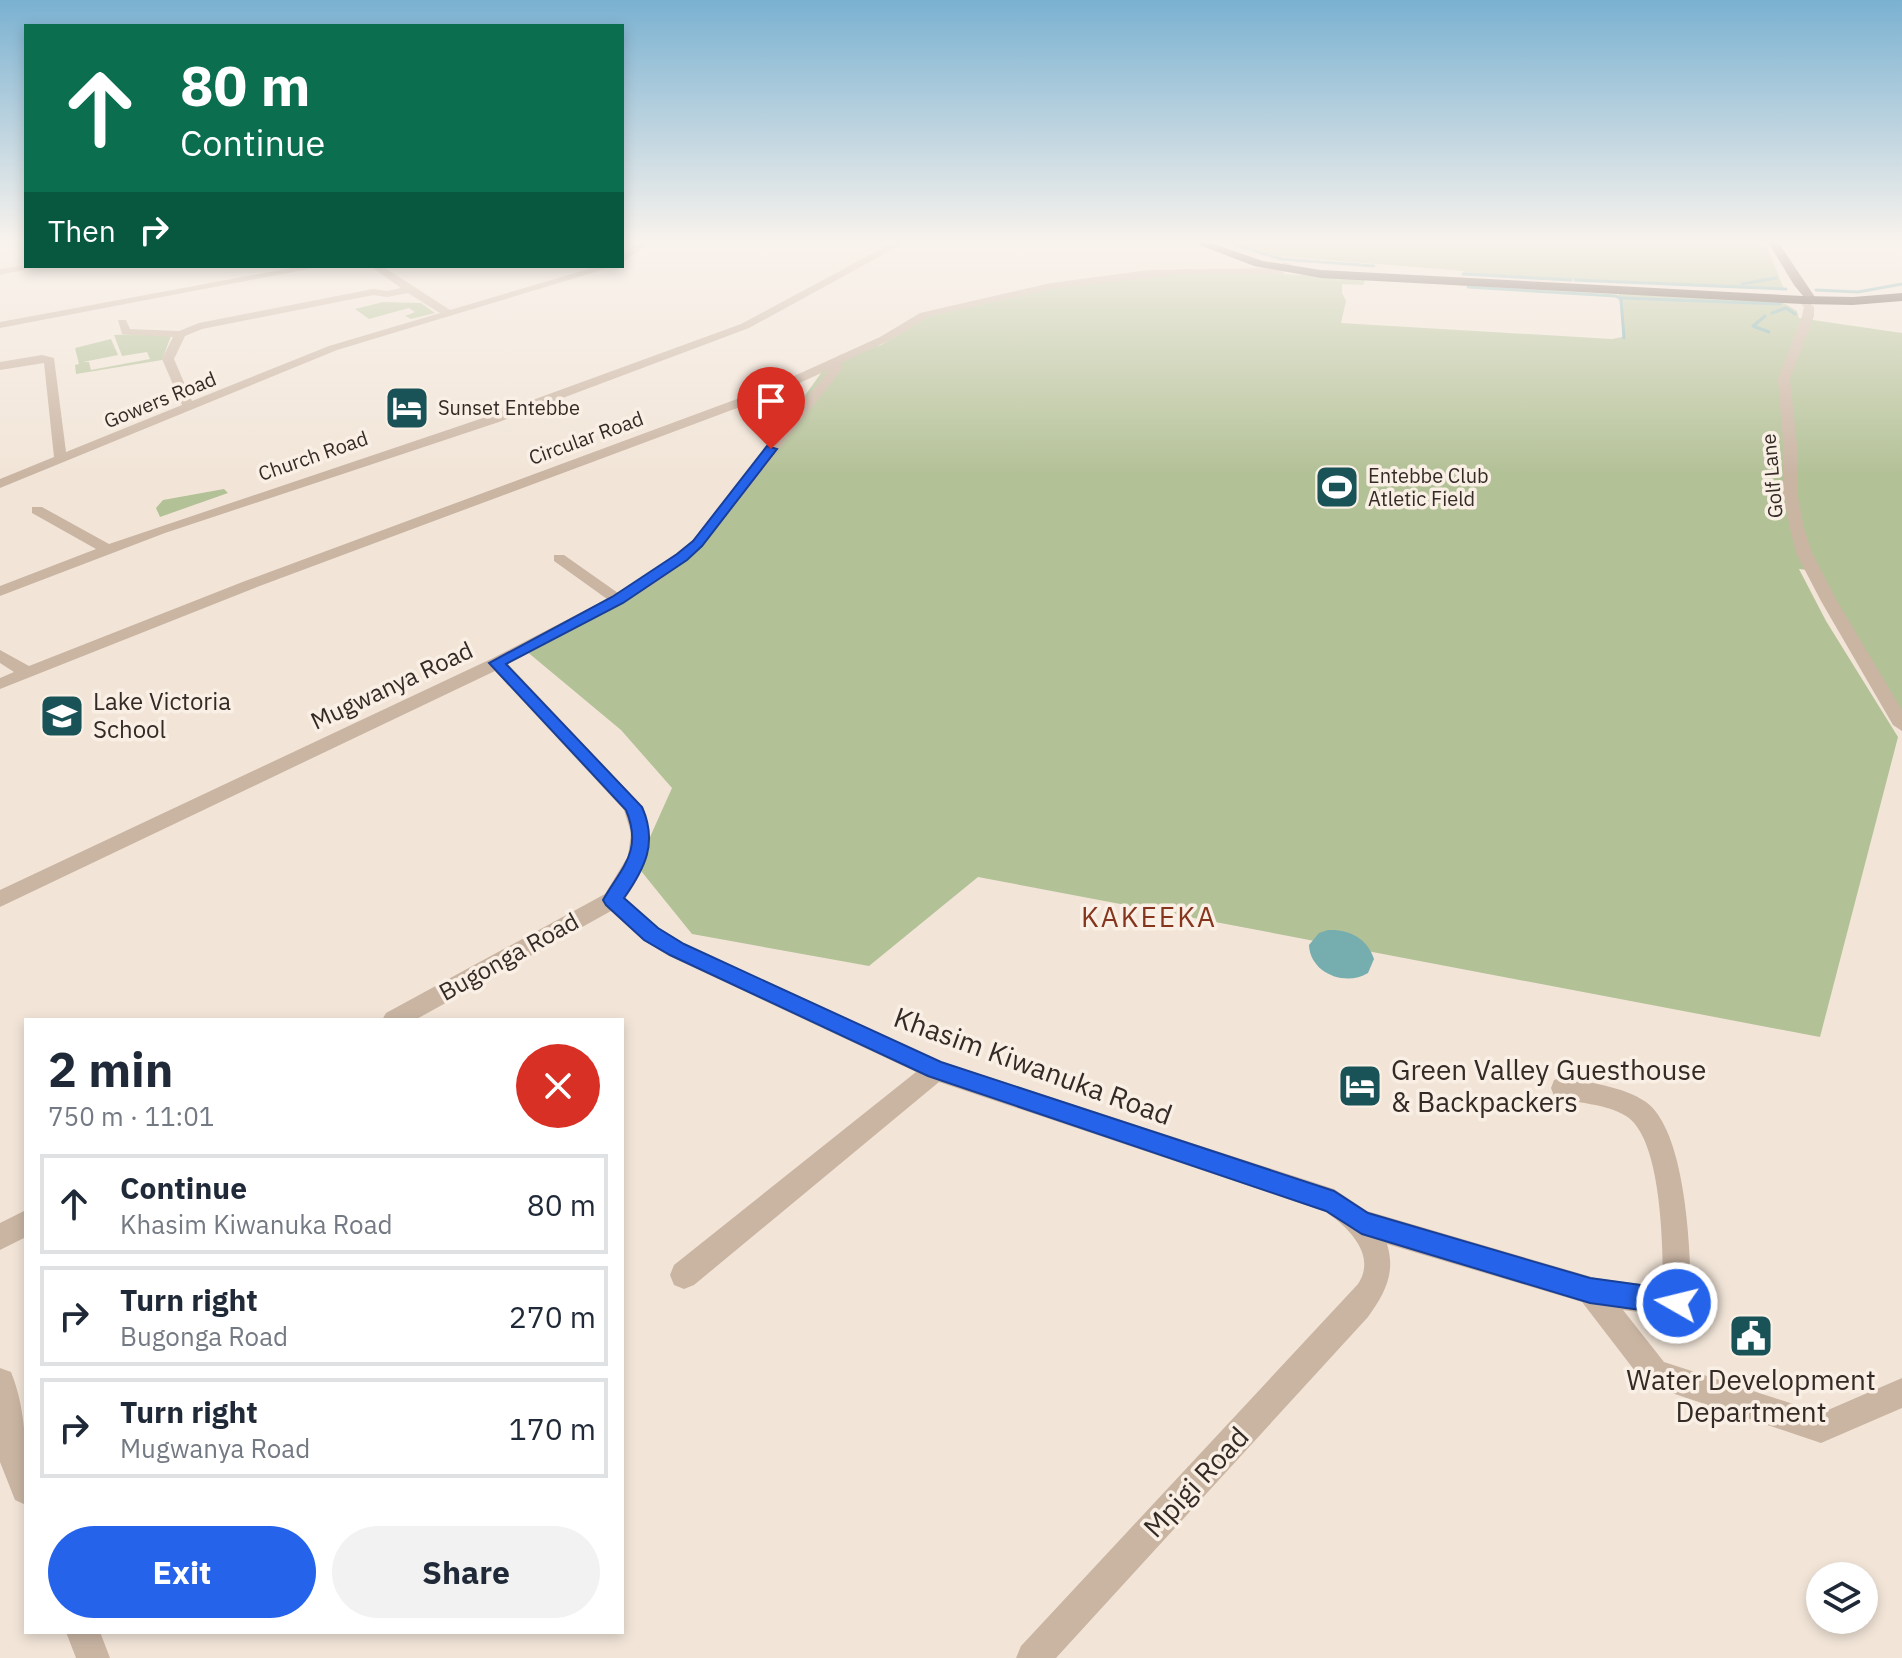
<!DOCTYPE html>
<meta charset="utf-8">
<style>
body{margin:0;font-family:"IBM Plex Sans",sans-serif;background:#f2f2f3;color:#1f2937;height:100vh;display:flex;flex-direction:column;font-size:30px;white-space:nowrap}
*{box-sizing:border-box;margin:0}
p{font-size:26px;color:#747a83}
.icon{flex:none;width:44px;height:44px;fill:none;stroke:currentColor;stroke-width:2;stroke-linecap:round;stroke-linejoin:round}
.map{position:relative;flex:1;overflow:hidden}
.sheet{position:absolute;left:24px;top:1018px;width:600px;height:616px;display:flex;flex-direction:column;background:#fff;border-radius:0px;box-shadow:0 4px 12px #0003}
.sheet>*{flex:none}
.guide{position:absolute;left:24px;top:24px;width:600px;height:244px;border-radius:0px;box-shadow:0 4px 12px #0003;background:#0b6e4f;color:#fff;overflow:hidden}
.tools{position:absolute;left:1806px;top:1562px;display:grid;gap:16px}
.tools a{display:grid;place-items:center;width:72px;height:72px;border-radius:50%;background:#fff;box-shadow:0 4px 12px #0003;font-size:40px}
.pin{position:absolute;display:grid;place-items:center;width:68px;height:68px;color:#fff;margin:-82px -34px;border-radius:50% 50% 50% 0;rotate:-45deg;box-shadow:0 0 8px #0007}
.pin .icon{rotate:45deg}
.me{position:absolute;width:88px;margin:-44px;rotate:278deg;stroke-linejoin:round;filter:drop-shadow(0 0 6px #0008)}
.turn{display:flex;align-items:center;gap:28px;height:168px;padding:0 24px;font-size:36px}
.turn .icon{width:104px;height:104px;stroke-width:2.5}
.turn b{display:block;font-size:56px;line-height:68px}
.then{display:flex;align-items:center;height:76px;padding:0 24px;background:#0003;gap:16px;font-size:30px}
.round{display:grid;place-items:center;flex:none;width:84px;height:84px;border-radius:42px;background:#f2f2f3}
.overview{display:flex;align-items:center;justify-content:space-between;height:136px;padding:0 24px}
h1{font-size:48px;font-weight:700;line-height:60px}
.cta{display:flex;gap:16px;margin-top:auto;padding:16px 24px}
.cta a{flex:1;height:92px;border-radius:48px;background:#2563eb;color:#fff;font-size:32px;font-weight:700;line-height:92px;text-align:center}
.cta a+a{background:#f2f2f3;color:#1f2937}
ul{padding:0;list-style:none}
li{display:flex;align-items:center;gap:24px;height:100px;margin:0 16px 12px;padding:0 8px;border:4px solid #e0e1e3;border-radius:0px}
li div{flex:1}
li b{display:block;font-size:30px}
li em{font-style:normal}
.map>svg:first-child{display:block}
.green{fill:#b3c197}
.water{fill:#76adaf}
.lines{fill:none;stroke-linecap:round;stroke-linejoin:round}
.stream{stroke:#76adaf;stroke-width:3}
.minor{fill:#cab5a3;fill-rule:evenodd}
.major{fill:#776156;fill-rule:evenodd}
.highway{fill:#56443c;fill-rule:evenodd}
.route{fill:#2563eb;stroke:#184099;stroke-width:2}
.labels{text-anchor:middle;stroke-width:7;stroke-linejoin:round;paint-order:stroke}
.far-street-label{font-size:20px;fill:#342a26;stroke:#f9efe4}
.far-poi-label{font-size:20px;fill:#342a26;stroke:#f9efe4;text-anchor:start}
.street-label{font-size:24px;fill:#342a26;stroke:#f9efe4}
.poi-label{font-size:24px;fill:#342a26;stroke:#f9efe4;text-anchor:start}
.quarter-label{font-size:28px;letter-spacing:2px;fill:#85351d;stroke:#f9efe4}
.near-street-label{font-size:28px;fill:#342a26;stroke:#f9efe4}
.near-poi-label{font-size:28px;fill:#342a26;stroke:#f9efe4;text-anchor:start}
</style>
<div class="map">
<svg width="1902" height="1658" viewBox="0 0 1902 1658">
<rect width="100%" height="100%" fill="#f2e5d8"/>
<g class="green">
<path d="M 1228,242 L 1755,242 L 1767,247 L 1784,289 L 1466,274 L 1464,271 L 1278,256 Z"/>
<path d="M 1185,269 L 1337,277 L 1338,282 L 1339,278 L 1365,280 L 1363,285 L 1342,284 L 1342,293 L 1346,301 L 1341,323 L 1612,339 L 1622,337 L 1624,333 L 1618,292 L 1782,302 L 1797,311 L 1799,318 L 1902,333 L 1902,719 L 1816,571 L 1799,569 L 1826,621 L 1898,737 L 1820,1037 L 978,877 L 869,966 L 692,934 L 637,866 L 672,788 L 621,730 L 525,650 L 693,551 L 824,369 L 840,355 L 881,345 L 930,315 L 1068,284 Z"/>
<path d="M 383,302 L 421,303 L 435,313 L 411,319 L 405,316 L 415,312 L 409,308 L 369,319 L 355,309 Z"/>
<path d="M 134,334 L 171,336 L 162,360 L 76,374 L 75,365 L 79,364 L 75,348 L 111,339 L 118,355 L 83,362 L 89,362 L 91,370 L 150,359 L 147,352 L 122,356 L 114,335 Z"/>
<path d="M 224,489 L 228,493 L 160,517 L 156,508 L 163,500 Z"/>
</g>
<path class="water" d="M 1328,930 C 1349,929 1367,938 1374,959 L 1368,973 C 1345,987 1310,973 1309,945 L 1319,933 Z"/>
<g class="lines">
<g class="stream">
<path d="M 1225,242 L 1281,259 L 1374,266"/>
<path d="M 1463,274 L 1571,280"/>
<path d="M 1575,280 L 1786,289"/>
<path d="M 1742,284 L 1776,278"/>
<path d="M 1468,287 L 1616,296 L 1621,299 L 1624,338"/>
<path d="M 1816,290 L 1858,292 L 1902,284"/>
<path d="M 1621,298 L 1780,304"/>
<path d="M 1772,313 L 1786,308 L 1795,314"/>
<path d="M 1765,316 L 1753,326 L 1769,332"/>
</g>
<g class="minor">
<path d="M 640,242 L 652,242 L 622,262 L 622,254 Z"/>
<path d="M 894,242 L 906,242 L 749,328 L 499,422 L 165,533 L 0,596 L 0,586 L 96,549 L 32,513 L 32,507 L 42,507 L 109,544 L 489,416 L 741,324 Z"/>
<path d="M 1283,262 L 1292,264 L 1283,274 L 1192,273 L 1051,289 L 928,317 L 888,341 L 841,363 L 842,369 L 703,546 L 667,575 L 624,603 L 508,664 L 643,807 C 657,843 646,868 625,899 L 659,928 L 685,944 L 942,1062 L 1334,1189 L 1367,1211 L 1595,1278 L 1663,1287 C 1663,1248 1662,1138 1626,1116 C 1605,1103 1577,1104 1554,1096 L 1551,1088 L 1554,1080 L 1563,1077 C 1589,1083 1623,1086 1646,1102 C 1687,1132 1691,1255 1691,1303 L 1687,1313 L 1677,1317 L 1623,1310 L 1664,1362 L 1821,1413 L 1902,1378 L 1902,1408 L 1821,1443 L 1645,1384 L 1582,1302 L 1387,1244 C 1396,1273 1385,1293 1368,1317 L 1056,1658 L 1016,1658 L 1021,1646 L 1358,1284 C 1377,1255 1349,1228 1326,1212 L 939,1082 L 694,1285 L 684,1289 L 674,1285 L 670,1275 L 674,1265 L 916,1072 L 669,956 L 643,940 L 611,911 L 415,1020 L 382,1020 L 386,1013 L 605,894 L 628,856 L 631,833 L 624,810 L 495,671 L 0,907 L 0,890 L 491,659 L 607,599 L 554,561 L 554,555 L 564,555 L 618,593 L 657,569 L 693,540 L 830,369 L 780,392 L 257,587 L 0,689 L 0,678 L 14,672 L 0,663 L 0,650 L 29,666 L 245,581 L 772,386 L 880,337 L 920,313 L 1051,283 L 1149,270 L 1280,268 Z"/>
<path d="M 26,265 L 41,266 L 0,275 L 0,269 Z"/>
<path d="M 302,266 L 324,266 L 0,328 L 0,322 Z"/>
<path d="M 370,266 L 382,266 L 450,310 L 599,266 L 615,266 L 337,350 L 0,488 L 0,479 L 54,457 L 44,363 L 0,370 L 0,362 L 42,355 L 54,358 L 66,452 L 182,405 L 162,359 L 173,337 L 122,334 L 118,320 L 126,320 L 130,329 L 179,331 L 199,323 L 373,289 L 387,291 L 401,288 ZM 408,293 L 440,313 L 329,346 L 192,401 L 174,359 L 185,336 L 202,329 L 373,295 L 387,297 Z"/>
<path d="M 1803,297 L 1814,307 L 1814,316 L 1790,379 L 1798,455 L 1798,497 L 1804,528 L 1812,553 L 1837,601 L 1902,710 L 1902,731 L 1893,725 L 1821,601 L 1796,553 L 1790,528 L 1784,497 L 1784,455 L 1778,379 L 1802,316 L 1804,307 L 1798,300 Z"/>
<path d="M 26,1210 L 26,1237 L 0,1250 L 0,1223 Z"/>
<path d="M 0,1368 L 11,1372 C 28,1414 26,1460 26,1505 L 15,1500 L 0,1462 Z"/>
<path d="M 66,1632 L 100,1632 L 110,1658 L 76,1658 Z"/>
</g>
<path class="major" d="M 1768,242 L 1778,242 L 1817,300 L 1816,302 L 1808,302 L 1794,285 Z"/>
<path class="highway" d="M 1192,242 L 1208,242 L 1263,261 L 1321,270 L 1803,296 L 1853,297 L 1902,293 L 1902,301 L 1853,305 L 1803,304 L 1321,278 L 1254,266 Z"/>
</g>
<linearGradient id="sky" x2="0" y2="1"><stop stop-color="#7ab1d1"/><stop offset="0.51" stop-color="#f9f3ed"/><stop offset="1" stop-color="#f9f3ed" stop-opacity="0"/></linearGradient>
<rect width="1902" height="474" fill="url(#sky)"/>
<path class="route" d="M 767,446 L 777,449 L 702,546 L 687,560 L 623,603 L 506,664 L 642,807 C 658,843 645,868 624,898 L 658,928 L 684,944 L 941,1062 L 1334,1191 L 1368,1213 L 1590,1278 L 1677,1290 L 1686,1293 L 1690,1303 L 1686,1312 L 1677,1315 L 1590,1303 L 1362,1234 L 1326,1211 L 928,1076 L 670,955 L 644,940 L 606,905 L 603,900 C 622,867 643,851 626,810 L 489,663 L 612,597 L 677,554 L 693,541 Z"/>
<defs>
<g id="hotel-square" transform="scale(2.3)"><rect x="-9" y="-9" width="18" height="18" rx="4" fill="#1a5357" stroke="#f9efe4"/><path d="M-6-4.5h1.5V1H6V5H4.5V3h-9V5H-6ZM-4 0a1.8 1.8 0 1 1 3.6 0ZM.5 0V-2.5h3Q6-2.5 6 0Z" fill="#fff"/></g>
<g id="stadium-square" transform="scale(2.3)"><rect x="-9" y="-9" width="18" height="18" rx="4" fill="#1a5357" stroke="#f9efe4"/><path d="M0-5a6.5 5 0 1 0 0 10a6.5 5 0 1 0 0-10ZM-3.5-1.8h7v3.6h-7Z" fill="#fff"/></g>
<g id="school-square" transform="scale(2.3)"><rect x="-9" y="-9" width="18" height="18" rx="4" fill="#1a5357" stroke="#f9efe4"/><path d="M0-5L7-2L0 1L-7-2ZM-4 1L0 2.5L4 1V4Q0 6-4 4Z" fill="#fff"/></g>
<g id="civic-square" transform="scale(2.3)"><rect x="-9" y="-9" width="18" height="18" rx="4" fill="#1a5357" stroke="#f9efe4"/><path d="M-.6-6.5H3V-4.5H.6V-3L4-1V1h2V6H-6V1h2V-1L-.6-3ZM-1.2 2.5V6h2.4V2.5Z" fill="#fff"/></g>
</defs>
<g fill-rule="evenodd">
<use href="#hotel-square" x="407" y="408"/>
<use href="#stadium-square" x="1337" y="487"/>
<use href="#school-square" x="62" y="716"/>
<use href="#hotel-square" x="1360" y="1086"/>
<use href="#civic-square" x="1751" y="1336"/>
</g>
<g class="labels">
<g class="far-street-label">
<text transform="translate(160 400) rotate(-22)" y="7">Gowers Road</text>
<text transform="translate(586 438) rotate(-20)" y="7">Circular Road</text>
<text transform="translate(313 456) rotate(-19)" y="7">Church Road</text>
<text transform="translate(1772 476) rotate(-95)" y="7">Golf Lane</text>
</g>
<g class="far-poi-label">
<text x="438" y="415">Sunset Entebbe</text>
<text x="1368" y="483">Entebbe Club<tspan x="1368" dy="23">Atletic Field</tspan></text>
</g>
<g class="street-label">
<text transform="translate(392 686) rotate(-25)" y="8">Mugwanya Road</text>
<text transform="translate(509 957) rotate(-29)" y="8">Bugonga Road</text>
</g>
<g class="poi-label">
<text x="93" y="710">Lake Victoria<tspan x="93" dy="28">School</tspan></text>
</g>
<g class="quarter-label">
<text x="1149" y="927">KAKEEKA</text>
</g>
<g class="near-street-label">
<text transform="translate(1033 1066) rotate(20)" y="10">Khasim Kiwanuka Road</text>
<text transform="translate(1196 1482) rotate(-47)" y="10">Mpigi Road</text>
</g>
<g class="near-poi-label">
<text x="1391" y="1080">Green Valley Guesthouse<tspan x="1391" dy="32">&amp; Backpackers</tspan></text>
<text x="1751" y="1390" text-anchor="middle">Water Development<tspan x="1751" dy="32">Department</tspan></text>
</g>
</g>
</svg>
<div class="tools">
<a><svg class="icon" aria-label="layers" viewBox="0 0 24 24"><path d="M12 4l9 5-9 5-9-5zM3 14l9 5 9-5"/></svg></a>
</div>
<div class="pin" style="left:771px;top:449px;background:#d93025"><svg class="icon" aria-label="arrive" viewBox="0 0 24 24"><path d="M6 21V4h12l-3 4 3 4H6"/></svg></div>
<svg class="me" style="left:1677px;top:1303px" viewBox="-20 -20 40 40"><circle r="17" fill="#2563eb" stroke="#fff" stroke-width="3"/><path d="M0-11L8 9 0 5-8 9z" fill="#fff"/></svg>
<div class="guide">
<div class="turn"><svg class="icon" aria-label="ahead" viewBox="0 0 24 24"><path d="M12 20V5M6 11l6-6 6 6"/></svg><div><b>80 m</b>Continue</div></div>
<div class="then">Then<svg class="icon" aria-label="right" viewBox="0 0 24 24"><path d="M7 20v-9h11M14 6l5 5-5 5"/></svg></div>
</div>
<section class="sheet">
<div class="overview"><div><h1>2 min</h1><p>750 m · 11:01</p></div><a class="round" style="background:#d93025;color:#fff"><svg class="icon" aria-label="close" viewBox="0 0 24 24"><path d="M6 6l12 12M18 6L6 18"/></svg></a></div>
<ul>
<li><svg class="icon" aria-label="ahead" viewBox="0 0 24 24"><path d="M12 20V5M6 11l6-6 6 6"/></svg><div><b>Continue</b><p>Khasim Kiwanuka Road</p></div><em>80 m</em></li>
<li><svg class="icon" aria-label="right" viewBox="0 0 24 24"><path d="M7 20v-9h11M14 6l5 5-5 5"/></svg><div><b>Turn right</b><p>Bugonga Road</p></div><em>270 m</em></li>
<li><svg class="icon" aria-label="right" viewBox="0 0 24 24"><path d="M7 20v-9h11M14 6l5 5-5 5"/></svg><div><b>Turn right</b><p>Mugwanya Road</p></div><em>170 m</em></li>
</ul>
<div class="cta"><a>Exit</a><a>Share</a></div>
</section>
</div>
